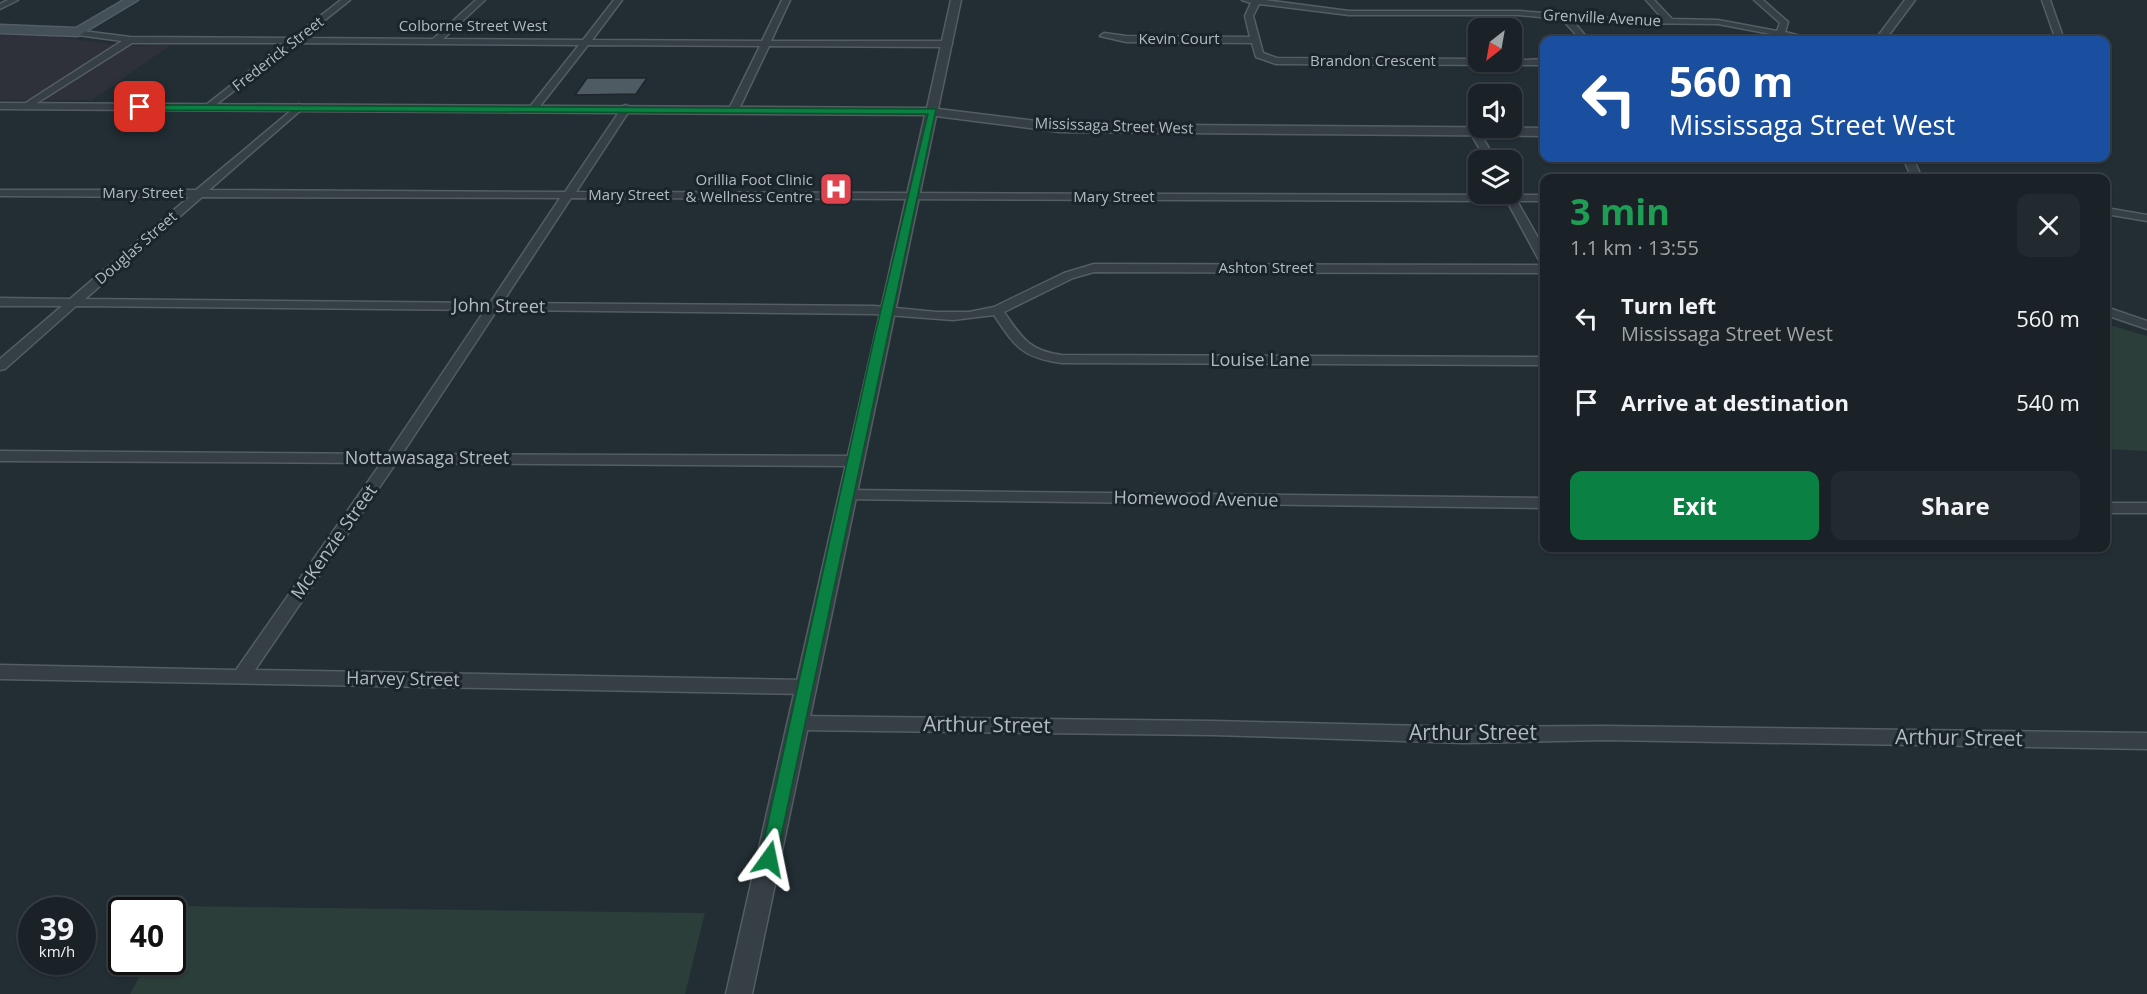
<!DOCTYPE html>
<meta charset="utf-8">
<style>
body{margin:0;font-family:"Open Sans",sans-serif;background:#232a2f;color:#f1f3f6;height:100vh;display:flex;flex-direction:column;font-size:22px;white-space:nowrap}
*{box-sizing:border-box;margin:0}
p{font-size:20px;color:#9fa4a7}
.icon{flex:none;width:33px;height:33px;fill:none;stroke:currentColor;stroke-width:2;stroke-linecap:round;stroke-linejoin:round}
.map{position:relative;flex:1;overflow:hidden}
.panel{position:absolute;left:1540px;top:174px;width:570px;height:378px;display:flex;flex-direction:column;background:#1a2227;border-radius:12px;box-shadow:0 2px 4px #0004,0 0 0 2px #383f44}
.panel>*{flex:none}
.top-card{position:absolute;left:1540px;top:36px;width:570px;height:126px;border-radius:12px;box-shadow:0 2px 4px #0004,0 0 0 2px #383f44;background:#1a4fa0;color:#fff;overflow:hidden}
.needle{width:39px;rotate:211deg}
.controls{position:absolute;left:1468px;top:18px;display:grid;gap:12px}
.controls a{display:grid;place-items:center;width:54px;height:54px;border-radius:12px;background:#1a2227;box-shadow:0 2px 4px #0004,0 0 0 2px #383f44;font-size:30px}
.speed{position:absolute;left:18px;top:897px;display:flex;gap:12px;font-size:30px;font-weight:700;text-align:center}
.speed>*{display:grid;place-content:center;width:78px;height:78px;border-radius:50%;background:#1a2227;box-shadow:0 2px 4px #0004,0 0 0 2px #383f44;line-height:1}
.speed small{font-size:15px;font-weight:400}
.speed .limit{border:3px solid #111;border-radius:9px;background:#fff;color:#111}
.pin{position:absolute;display:grid;place-items:center;width:51px;height:51px;color:#fff;margin:-26px;border-radius:12px;box-shadow:0 3px 9px #0006}
.me{position:absolute;width:66px;margin:-33px;rotate:12deg;stroke-linejoin:round;filter:drop-shadow(0 0 4px #0008)}
.turn{display:flex;align-items:center;gap:21px;height:126px;padding:0 30px;font-size:27px}
.turn .icon{width:78px;height:78px;stroke-width:2.5}
.turn b{display:block;font-size:42px;line-height:51px}
.round{display:grid;place-items:center;flex:none;width:63px;height:63px;border-radius:12px;background:#232a2f}
.overview{display:flex;align-items:center;justify-content:space-between;height:102px;padding:0 30px}
h1{font-size:36px;font-weight:700;line-height:45px;color:#1e9e55}
.cta{display:flex;gap:12px;margin-top:auto;padding:12px 30px}
.cta a{flex:1;height:69px;border-radius:12px;background:#0b8043;color:#fff;font-size:24px;font-weight:700;line-height:69px;text-align:center}
.cta a+a{background:#232a2f;color:#f1f3f6}
ul{padding:0;list-style:none}
li{display:flex;align-items:center;gap:18px;height:84px;padding:0 30px}
li div{flex:1}
li b{display:block;font-size:22px}
li em{font-style:normal}
.map>svg:first-child{display:block}
.medical{fill:#2f313a}
.green{fill:#2b3e39}
.building{fill:#4e5b62;stroke:#1d262b;stroke-width:1.5}
.lines{fill:none;stroke-linecap:round;stroke-linejoin:round}
.minor-casing{stroke:#535d62;stroke-width:3}
.tertiary-casing{stroke:#535d62;stroke-width:3}
.secondary-casing{stroke:#535d62;stroke-width:3}
.minor{fill:#353f45;fill-rule:evenodd}
.tertiary{fill:#353f45;fill-rule:evenodd}
.secondary{fill:#445057;fill-rule:evenodd}
.route{fill:#0b8043;stroke:#07532c;stroke-width:1.5}
.labels{text-anchor:middle;stroke-width:6;stroke-linejoin:round;paint-order:stroke}
.far-street-label{font-size:15px;fill:#b0bbc1;stroke:#1b2429}
.far-poi-label{font-size:15px;fill:#b0bbc1;stroke:#1b2429;text-anchor:end}
.street-label{font-size:18px;fill:#b0bbc1;stroke:#1b2429}
.near-street-label{font-size:21px;fill:#b0bbc1;stroke:#1b2429}
</style>
<div class="map">
<svg width="2147" height="994" viewBox="0 0 2147 994">
<rect width="100%" height="100%" fill="#222e34"/>
<path class="medical" d="M 0,35 L 50,36 L 127,46 L 171,45 L 92,100 L 0,100 Z"/>
<g class="green">
<path d="M 2106,324 L 2147,336 L 2147,451 L 2106,449 Z"/>
<path d="M 176,906 L 705,913 L 685,994 L 130,994 L 147,962 L 172,962 L 173,913 Z"/>
</g>
<path class="building" d="M 587,78 L 647,78 L 636,94 L 575,95 Z"/>
<g class="lines">
<g class="minor-casing">
<g id="minor">
<path d="M 8,0 L 18,0 L 0,9 L 0,4 Z"/>
<path d="M 341,0 L 350,0 L 302,38 L 433,39 L 476,0 L 485,0 L 443,39 L 583,40 L 614,0 L 622,0 L 592,40 L 762,41 L 782,0 L 790,0 L 771,41 L 948,41 L 952,44 L 948,47 L 769,46 L 739,109 L 734,112 L 729,109 L 760,46 L 588,45 L 537,110 L 534,111 L 529,108 L 579,45 L 296,43 L 209,110 L 204,107 L 206,105 L 285,43 L 132,43 L 29,108 L 21,106 L 122,41 L 78,35 L 74,32 L 75,30 L 130,37 L 292,38 Z"/>
<path d="M 1242,0 L 1265,0 L 1349,11 L 1519,11 L 1623,19 L 1663,19 L 1646,0 L 1654,0 L 1672,19 L 1718,20 L 1777,31 L 1780,23 L 1754,0 L 1763,0 L 1788,22 L 1785,32 L 1817,40 L 1802,40 L 1718,24 L 1623,23 L 1572,20 L 1589,40 L 1581,40 L 1562,19 L 1519,15 L 1349,15 L 1259,4 L 1253,16 L 1263,53 L 1277,58 L 1479,59 L 1479,62 L 1545,59 L 1545,65 L 1276,64 L 1256,57 L 1252,43 L 1126,42 L 1100,36 L 1104,33 L 1126,36 L 1250,37 L 1245,16 L 1251,3 Z"/>
<path d="M 2042,0 L 2050,0 L 2064,40 L 2056,40 Z"/>
<path d="M 299,104 L 304,107 L 302,109 L 209,190 L 565,192 L 623,106 L 626,105 L 631,108 L 576,192 L 1503,195 L 1512,192 L 1514,195 L 1545,195 L 1545,201 L 1517,201 L 1545,250 L 1545,263 L 1539,260 L 1507,201 L 571,198 L 502,303 L 874,306 L 937,312 L 969,312 L 994,307 L 1064,273 L 1094,264 L 1545,265 L 1545,273 L 1094,272 L 1073,278 L 1004,312 C 1022,338 1029,351 1062,355 L 1545,357 L 1545,365 L 1062,363 C 1023,358 1015,347 994,315 L 953,320 L 874,314 L 497,310 L 402,454 L 854,456 L 861,461 L 854,466 L 396,463 L 255,670 L 807,680 L 813,682 L 816,687 L 813,692 L 807,694 L 0,679 L 0,665 L 236,670 L 381,463 L 0,461 L 0,451 L 388,454 L 485,310 L 76,306 L 5,369 L 0,370 L 0,359 L 62,306 L 0,306 L 0,298 L 70,299 L 189,197 L 0,196 L 0,190 L 196,190 ZM 202,197 L 560,198 L 490,303 L 85,299 Z"/>
<path d="M 1472,130 L 1478,130 L 1496,160 L 1486,160 L 1470,132 Z"/>
<path d="M 1903,158 L 1913,158 L 1922,178 L 1912,178 Z"/>
<path d="M 2106,208 L 2147,215 L 2147,221 L 2106,214 Z"/>
<path d="M 2106,307 L 2147,321 L 2147,329 L 2106,315 Z"/>
<path d="M 847,490 L 1545,498 L 1545,508 L 842,499 L 840,495 L 842,491 Z"/>
<rect x="2106" y="503" width="41" height="10"/>
<path d="M 798,716 L 1213,721 L 1465,727 L 1605,726 L 2147,733 L 2147,749 L 1605,740 L 1465,743 L 1213,735 L 798,730 L 792,728 L 789,723 L 792,718 Z"/>
</g>
</g>
<g class="tertiary-casing">
<g id="tertiary">
<path d="M 951,0 L 961,0 L 938,109 L 1060,124 L 1545,128 L 1545,136 L 1060,132 L 936,116 L 752,994 L 726,994 L 925,115 L 0,109 L 0,103 L 927,108 Z"/>
<path d="M 1905,0 L 1915,0 L 1885,40 L 1875,40 Z"/>
</g>
</g>
<g class="secondary-casing">
<path id="secondary" d="M 124,0 L 138,0 L 78,36 L 0,33 L 0,25 L 76,28 Z"/>
</g>
<use href="#minor" class="minor"/>
<use href="#tertiary" class="tertiary"/>
<use href="#secondary" class="secondary"/>
</g>
<path class="route" d="M 137,105 L 936,109 L 775,865 L 769,867 L 762,865 L 760,859 L 874,339 L 928,114 L 140,110 Z"/>
<defs>
<g id="hospital-square" transform="scale(1.725)"><rect x="-9" y="-9" width="18" height="18" rx="4" fill="#e0444e" stroke="#1b2429"/><path d="M-5-5h3v3.5h4V-5h3V5h-3V1.5h-4V5h-3Z" fill="#fff"/></g>
</defs>
<g fill-rule="evenodd">
<use href="#hospital-square" x="836" y="189"/>
</g>
<g class="labels">
<g class="far-street-label">
<text transform="translate(1602 18) rotate(3)" y="5">Grenville Avenue</text>
<text x="473" y="31">Colborne Street West</text>
<text x="1179" y="44">Kevin Court</text>
<text transform="translate(278 54) rotate(-38)" y="5">Frederick Street</text>
<text x="1373" y="66">Brandon Crescent</text>
<text transform="translate(1114 126) rotate(2)" y="5">Mississaga Street West</text>
<text x="143" y="198">Mary Street</text>
<text x="629" y="200">Mary Street</text>
<text x="1114" y="202">Mary Street</text>
<text transform="translate(136 248) rotate(-41)" y="5">Douglas Street</text>
<text x="1266" y="273">Ashton Street</text>
</g>
<g class="far-poi-label">
<text x="813" y="185">Orillia Foot Clinic<tspan x="813" dy="17">&amp; Wellness Centre</tspan></text>
</g>
<g class="street-label">
<text transform="translate(499 306) rotate(1)" y="6">John Street</text>
<text x="1260" y="366">Louise Lane</text>
<text x="427" y="464">Nottawasaga Street</text>
<text transform="translate(1196 499) rotate(1)" y="6">Homewood Avenue</text>
<text transform="translate(334 542) rotate(-55)" y="6">McKenzie Street</text>
<text transform="translate(403 679) rotate(1)" y="6">Harvey Street</text>
</g>
<g class="near-street-label">
<text transform="translate(987 725) rotate(1)" y="7">Arthur Street</text>
<text x="1473" y="740">Arthur Street</text>
<text transform="translate(1959 738) rotate(1)" y="7">Arthur Street</text>
</g>
</g>
</svg>
<div class="controls">
<a><svg class="needle" viewBox="-14 -14 28 28"><path d="M0-13l5 13h-10z" fill="#e53935"/><path d="M0 13l5-13h-10z" fill="#9fa4a7"/></svg></a>
<a><svg class="icon" aria-label="sound" viewBox="0 0 24 24"><path d="M4 9h4l5-4v14l-5-4H4zM17 9q2 3 0 6"/></svg></a>
<a><svg class="icon" aria-label="layers" viewBox="0 0 24 24"><path d="M12 4l9 5-9 5-9-5zM3 14l9 5 9-5"/></svg></a>
</div>
<div class="speed"><div>39<small>km/h</small></div><div class="limit">40</div></div>
<div class="pin" style="left:140px;top:107px;background:#d93025"><svg class="icon" aria-label="arrive" viewBox="0 0 24 24"><path d="M6 21V4h12l-3 4 3 4H6"/></svg></div>
<svg class="me" style="left:769px;top:859px" viewBox="-20 -20 40 40"><path d="M0-17L14 15 0 8-14 15z" fill="#0b8043" stroke="#fff" stroke-width="4"/></svg>
<div class="top-card">
<div class="turn"><svg class="icon" aria-label="left" viewBox="0 0 24 24"><path d="M17 20v-9H6M10 6l-5 5 5 5"/></svg><div><b>560 m</b>Mississaga Street West</div></div>
</div>
<section class="panel">
<div class="overview"><div><h1>3 min</h1><p>1.1 km · 13:55</p></div><a class="round"><svg class="icon" aria-label="close" viewBox="0 0 24 24"><path d="M6 6l12 12M18 6L6 18"/></svg></a></div>
<ul>
<li><svg class="icon" aria-label="left" viewBox="0 0 24 24"><path d="M17 20v-9H6M10 6l-5 5 5 5"/></svg><div><b>Turn left</b><p>Mississaga Street West</p></div><em>560 m</em></li>
<li><svg class="icon" aria-label="arrive" viewBox="0 0 24 24"><path d="M6 21V4h12l-3 4 3 4H6"/></svg><div><b>Arrive at destination</b></div><em>540 m</em></li>
</ul>
<div class="cta"><a>Exit</a><a>Share</a></div>
</section>
</div>
